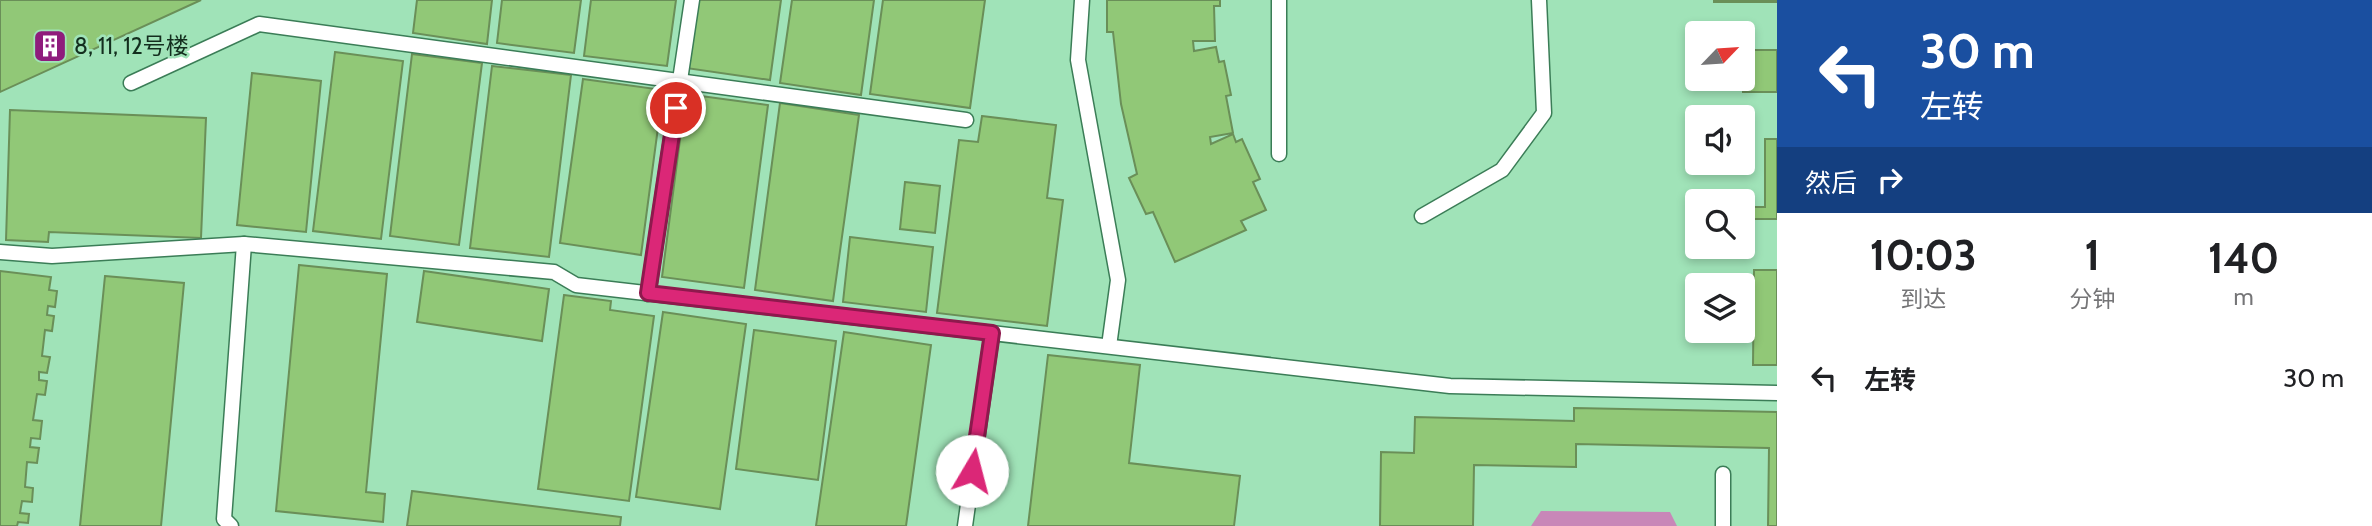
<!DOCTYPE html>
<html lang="zh">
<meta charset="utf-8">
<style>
body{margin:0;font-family:Cabin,"Noto Sans SC",sans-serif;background:#f2f2f2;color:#202124;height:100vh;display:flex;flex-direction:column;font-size:26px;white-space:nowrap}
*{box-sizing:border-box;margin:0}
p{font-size:23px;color:#757577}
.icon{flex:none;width:38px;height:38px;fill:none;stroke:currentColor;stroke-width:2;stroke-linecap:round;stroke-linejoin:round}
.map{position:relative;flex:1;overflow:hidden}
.sheet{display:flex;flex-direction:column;background:#fff;width:595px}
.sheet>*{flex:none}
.banner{background:#1a4fa0;color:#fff;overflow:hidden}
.needle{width:46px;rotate:65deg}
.controls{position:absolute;left:1685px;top:21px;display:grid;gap:14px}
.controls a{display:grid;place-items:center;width:70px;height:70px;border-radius:7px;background:#fff;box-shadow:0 4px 10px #0003;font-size:35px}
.pin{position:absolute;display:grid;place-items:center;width:60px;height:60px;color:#fff;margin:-30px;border:4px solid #fff;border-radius:50%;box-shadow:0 2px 7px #0007}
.me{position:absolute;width:77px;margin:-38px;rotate:8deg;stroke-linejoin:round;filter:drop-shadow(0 0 5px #0008)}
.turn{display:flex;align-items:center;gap:24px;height:147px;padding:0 28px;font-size:32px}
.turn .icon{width:91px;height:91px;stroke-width:2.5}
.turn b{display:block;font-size:49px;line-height:60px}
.then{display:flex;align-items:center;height:66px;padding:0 28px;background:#0003;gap:14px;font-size:26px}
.eta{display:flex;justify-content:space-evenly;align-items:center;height:119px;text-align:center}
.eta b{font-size:42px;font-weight:800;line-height:49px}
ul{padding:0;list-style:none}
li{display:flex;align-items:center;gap:21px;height:91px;padding:0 28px}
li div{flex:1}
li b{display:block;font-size:26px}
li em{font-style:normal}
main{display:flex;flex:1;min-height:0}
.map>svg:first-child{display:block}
.green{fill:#c887b8}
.building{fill:#91c877;stroke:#6a8f58;stroke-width:2}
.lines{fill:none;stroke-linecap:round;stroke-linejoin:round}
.lane-casing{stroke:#3b7d57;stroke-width:17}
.lane{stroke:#fff;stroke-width:14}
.route-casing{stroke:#8e194d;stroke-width:18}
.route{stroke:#db2777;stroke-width:12}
.labels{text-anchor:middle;stroke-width:5;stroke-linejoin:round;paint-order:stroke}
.poi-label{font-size:23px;fill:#132e1e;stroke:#a0e3b8;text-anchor:start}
</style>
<main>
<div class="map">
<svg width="1777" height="526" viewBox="0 0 1777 526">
<rect width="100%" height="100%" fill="#a0e3b8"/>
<path class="green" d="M 1541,511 L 1670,512 L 1677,526 L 1531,526 Z"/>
<g class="building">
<path d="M 0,0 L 201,0 L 0,92 Z"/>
<path d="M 417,0 L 492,0 L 487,44 L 413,33 Z"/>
<path d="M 502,0 L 581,0 L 574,53 L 497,43 Z"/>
<path d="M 591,0 L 676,0 L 667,66 L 584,56 Z"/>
<path d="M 695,0 L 781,0 L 770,80 L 686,68 Z"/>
<path d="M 792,0 L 874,0 L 861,95 L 780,83 Z"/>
<path d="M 883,0 L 985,0 L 970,108 L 870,94 Z"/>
<path d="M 1107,0 L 1220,0 L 1220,6 L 1214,6 L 1215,41 L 1193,41 L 1194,51 L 1216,47 L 1219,62 L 1224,61 L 1231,95 L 1226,96 L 1233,133 L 1210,137 L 1211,144 L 1233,134 L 1236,142 L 1242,139 L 1260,179 L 1253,182 L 1266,210 L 1241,221 L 1246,230 L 1175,262 L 1153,212 L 1146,214 L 1129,178 L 1137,174 L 1121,104 L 1113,32 L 1107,32 Z"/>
<rect x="1714" y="0" width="63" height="2"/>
<rect x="1743" y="50" width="34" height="42"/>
<path d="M 335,52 L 403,61 L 381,239 L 313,231 Z"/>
<path d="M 412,54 L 482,63 L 459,245 L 390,236 Z"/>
<path d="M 492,66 L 571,75 L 549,257 L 470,248 Z"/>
<path d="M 252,73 L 321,81 L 306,232 L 237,225 Z"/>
<path d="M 583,79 L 663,90 L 641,255 L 560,243 Z"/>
<path d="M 686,94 L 768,105 L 744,288 L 662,277 Z"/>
<path d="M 780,103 L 859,115 L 833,301 L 755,290 Z"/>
<path d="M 10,110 L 206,118 L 201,238 L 49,232 L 48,242 L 6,240 Z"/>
<path d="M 982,116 L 1056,125 L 1047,198 L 1063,200 L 1047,326 L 937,313 L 959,140 L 978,142 Z"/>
<path d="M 1765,139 L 1777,139 L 1777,219 L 1747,219 L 1747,207 L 1765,207 Z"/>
<path d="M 905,182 L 940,186 L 935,233 L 900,229 Z"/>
<path d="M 850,237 L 933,247 L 926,312 L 843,302 Z"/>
<path d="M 299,265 L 387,274 L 366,492 L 385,494 L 383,522 L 276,511 Z"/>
<path d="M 1754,270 L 1777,270 L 1777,365 L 1753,365 Z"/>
<path d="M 0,271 L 51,277 L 49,290 L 57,291 L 55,307 L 48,306 L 47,315 L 54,316 L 52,331 L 45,330 L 42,356 L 50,357 L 47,373 L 39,372 L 39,380 L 47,381 L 45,395 L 37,394 L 33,420 L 42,421 L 40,439 L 31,438 L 30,447 L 39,448 L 37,463 L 27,462 L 25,487 L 33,488 L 32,502 L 22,501 L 20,513 L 29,514 L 28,523 L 18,522 L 17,526 L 0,526 Z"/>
<path d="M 424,271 L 549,289 L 542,341 L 417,322 Z"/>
<path d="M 105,276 L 184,283 L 161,526 L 80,526 Z"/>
<path d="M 564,295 L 611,301 L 610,310 L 654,316 L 629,501 L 538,489 Z"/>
<path d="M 663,312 L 746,324 L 720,509 L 636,497 Z"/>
<path d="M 754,330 L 836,341 L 818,480 L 736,469 Z"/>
<path d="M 844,332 L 931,345 L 906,526 L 816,526 Z"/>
<path d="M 1048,355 L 1140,365 L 1129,463 L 1240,476 L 1234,526 L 1028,526 Z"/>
<path d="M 1574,408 L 1777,412 L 1777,526 L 1768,526 L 1769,448 L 1576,444 L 1576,467 L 1474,465 L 1473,526 L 1380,526 L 1381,452 L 1414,453 L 1415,417 L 1574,421 Z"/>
<path d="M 412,491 L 621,517 L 620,526 L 407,526 Z"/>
</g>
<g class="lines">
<g class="lane-casing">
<g id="lane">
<path d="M 1082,0 L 1078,60 L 1118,280 L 1109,346"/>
<path d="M 1279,0 L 1279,154"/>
<path d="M 131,83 L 259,24 L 966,120"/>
<path d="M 1422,216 L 1502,170 L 1544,113 L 1539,0"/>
<path d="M 0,252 L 52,256 L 244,244 L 554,272 L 576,285 L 1450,386 L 1777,393"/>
<path d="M 648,294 L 692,0"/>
<path d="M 1723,474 L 1723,526"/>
<path d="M 231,526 L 224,519 L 244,244"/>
<path d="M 965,526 L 992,333"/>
</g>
</g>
<use href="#lane" class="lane"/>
</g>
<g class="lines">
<g class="route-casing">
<path id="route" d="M 676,108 L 648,293 L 992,333 L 972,471"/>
</g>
<use href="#route" class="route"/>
</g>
<defs>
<g id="building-square" transform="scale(1.75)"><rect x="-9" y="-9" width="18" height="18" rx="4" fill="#8f1c7c" stroke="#a0e3b8"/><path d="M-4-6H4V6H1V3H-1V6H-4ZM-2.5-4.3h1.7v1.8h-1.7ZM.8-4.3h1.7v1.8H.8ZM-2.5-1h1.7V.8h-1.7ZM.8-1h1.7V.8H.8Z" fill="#fff"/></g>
</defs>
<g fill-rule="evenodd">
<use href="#building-square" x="50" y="46"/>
</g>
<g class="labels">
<g class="poi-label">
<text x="74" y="54">8, 11, 12号楼</text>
</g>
</g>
</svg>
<div class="controls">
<a><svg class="needle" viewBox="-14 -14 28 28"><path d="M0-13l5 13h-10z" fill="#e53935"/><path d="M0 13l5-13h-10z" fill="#757577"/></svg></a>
<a><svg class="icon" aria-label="sound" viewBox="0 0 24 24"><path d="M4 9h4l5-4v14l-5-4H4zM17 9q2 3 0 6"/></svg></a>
<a><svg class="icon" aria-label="search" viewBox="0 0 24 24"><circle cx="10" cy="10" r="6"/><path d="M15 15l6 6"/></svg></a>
<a><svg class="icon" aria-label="layers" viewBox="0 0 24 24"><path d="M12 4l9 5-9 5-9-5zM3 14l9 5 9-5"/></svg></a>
</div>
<div class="pin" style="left:676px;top:108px;background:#d93025"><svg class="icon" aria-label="arrive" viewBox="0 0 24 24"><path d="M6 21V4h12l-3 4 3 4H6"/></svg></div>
<svg class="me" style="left:972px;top:471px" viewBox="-20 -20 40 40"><circle r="19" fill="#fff"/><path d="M0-13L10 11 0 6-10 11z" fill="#db2777"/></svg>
</div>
<section class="sheet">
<div class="banner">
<div class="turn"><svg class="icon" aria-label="left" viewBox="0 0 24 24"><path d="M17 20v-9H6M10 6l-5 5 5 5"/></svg><div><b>30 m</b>左转</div></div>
<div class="then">然后<svg class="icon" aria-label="right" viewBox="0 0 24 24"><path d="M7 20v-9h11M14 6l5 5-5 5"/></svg></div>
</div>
<div class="eta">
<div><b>10:03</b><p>到达</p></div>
<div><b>1</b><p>分钟</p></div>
<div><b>140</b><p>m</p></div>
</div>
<ul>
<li><svg class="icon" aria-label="left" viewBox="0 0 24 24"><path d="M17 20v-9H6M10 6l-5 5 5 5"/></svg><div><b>左转</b></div><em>30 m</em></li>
</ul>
</section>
</main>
